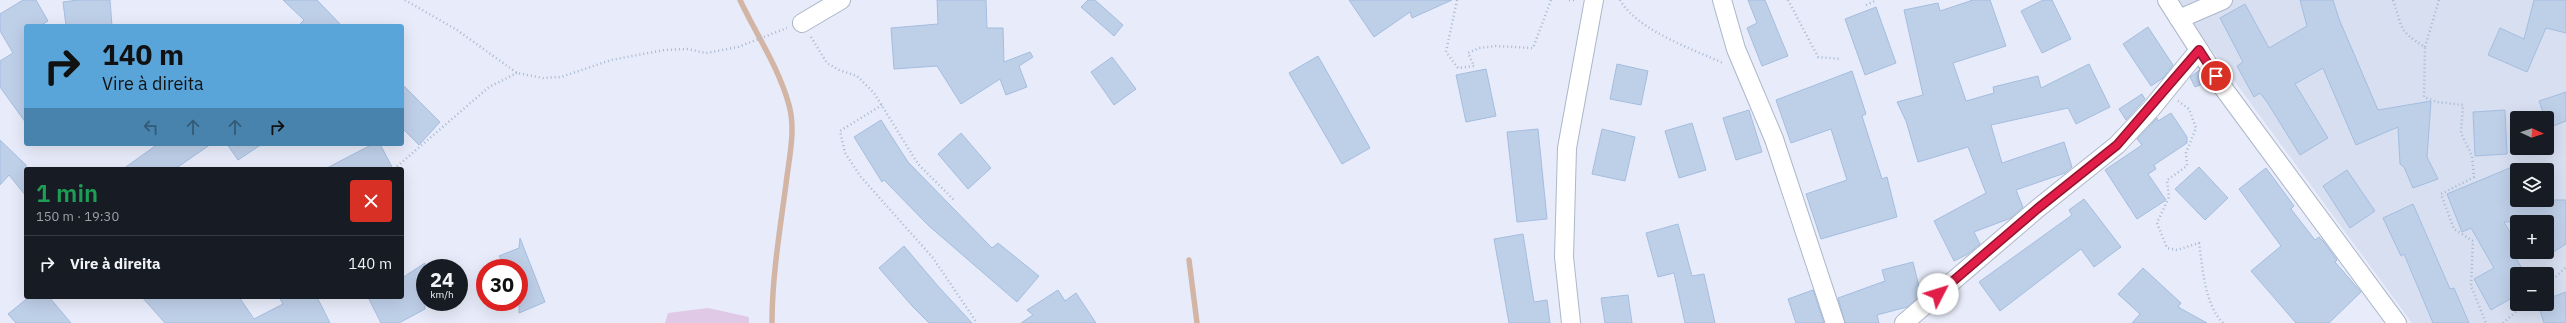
<!DOCTYPE html>
<html lang="pt">
<meta charset="utf-8">
<style>
body{margin:0;font-family:"IBM Plex Sans",sans-serif;background:#20242c;color:#f1f3f6;height:100vh;display:flex;flex-direction:column;font-size:15px;white-space:nowrap}
*{box-sizing:border-box;margin:0}
p{font-size:13px;color:#9ea1a6}
.icon{flex:none;width:22px;height:22px;fill:none;stroke:currentColor;stroke-width:2;stroke-linecap:round;stroke-linejoin:round}
.map{position:relative;flex:1;overflow:hidden}
.drawer{position:absolute;left:24px;top:167px;width:380px;height:132px;display:flex;flex-direction:column;background:#171b24;border-radius:4px;box-shadow:0 4px 16px #0002}
.drawer>*{flex:none}
.banner{position:absolute;left:24px;top:24px;width:380px;height:122px;border-radius:4px;box-shadow:0 4px 16px #0002;background:#59a4d9;color:#111;overflow:hidden}
.needle{width:26px;rotate:93deg}
.fabs{position:absolute;left:2510px;top:111px;display:grid;gap:8px}
.fabs a{display:grid;place-items:center;width:44px;height:44px;border-radius:4px;background:#171b24;box-shadow:0 4px 16px #0002;font-size:20px}
.speed{position:absolute;left:416px;top:259px;display:flex;gap:8px;font-size:20px;font-weight:700;text-align:center}
.speed>*{display:grid;place-content:center;width:52px;height:52px;border-radius:50%;background:#171b24;box-shadow:0 4px 16px #0002;line-height:1}
.speed small{font-size:10px;font-weight:400}
.speed .limit{border:6px solid #d22;background:#fff;color:#111}
.pin{position:absolute;display:grid;place-items:center;width:34px;height:34px;color:#fff;margin:-17px;border:2px solid #fff;border-radius:50%;box-shadow:0 1px 4px #0007}
.me{position:absolute;width:44px;margin:-22px;rotate:50deg;stroke-linejoin:round;filter:drop-shadow(0 0 3px #0008)}
.turn{display:flex;align-items:center;gap:14px;height:84px;padding:0 12px;font-size:18px}
.turn .icon{width:52px;height:52px;stroke-width:2.5}
.turn b{display:block;font-size:28px;line-height:34px}
.lanes{display:flex;align-items:center;height:38px;padding:0 12px;background:#0003;justify-content:center;gap:20px;direction:ltr}
.lanes .off{opacity:.35}
.round{display:grid;place-items:center;flex:none;width:42px;height:42px;border-radius:4px;background:#20242c}
.head{display:flex;align-items:center;justify-content:space-between;height:68px;padding:0 12px}
h1{font-size:24px;font-weight:600;line-height:30px;color:#1e9e55}
ul{padding:0;list-style:none}
li{display:flex;align-items:center;gap:12px;height:56px;padding:0 12px;border-top:1px solid #363941}
li div{flex:1}
li b{display:block;font-size:15px}
li em{font-style:normal}
.map>svg:first-child{display:block}
.residential{fill:#d7dff1;fill-rule:evenodd}
.green{fill:#e0c8e7}
.lines{fill:none;stroke-linecap:round;stroke-linejoin:round}
.stream{stroke:#d3b5a6;stroke-width:5.5}
.building{fill:#becfe8;stroke:#a4bddf}
.street-casing{stroke:#acb7c9;stroke-width:20}
.path{stroke:#a6b8d2;stroke-width:2.5;stroke-dasharray:1 3;stroke-linecap:butt}
.street{stroke:#fff;stroke-width:18}
.route-casing{stroke:#92132f;stroke-width:10}
.route{stroke:#e11d48;stroke-width:7}
</style>
<div class="map">
<svg width="2566" height="323" viewBox="0 0 2566 323">
<rect width="100%" height="100%" fill="#e8ecfa"/>
<path class="residential" d="M 2175,0 L 2566,0 L 2566,323 L 2412,323 ZM 2517,118 L 2547,118 L 2547,148 L 2517,148 ZM 2517,170 L 2547,170 L 2547,200 L 2517,200 ZM 2517,222 L 2547,222 L 2547,252 L 2517,252 ZM 2517,274 L 2547,274 L 2547,304 L 2517,304 Z"/>
<path class="green" d="M 708,308 L 749,317 L 749,323 L 665,323 L 668,313 Z"/>
<g class="lines">
<g class="stream">
<path d="M 740,0 C 756,34 779,68 789,105 C 796,130 789,158 786,184 C 780,230 772,276 772,323"/>
<path d="M 1189,260 L 1197,323"/>
</g>
</g>
<g class="building">
<path d="M 23,0 L 36,0 L 48,21 L 40,26 L 26,26 L 26,123 L 0,87 L 0,61 L 13,53 L 0,31 L 0,14 Z"/>
<path d="M 78,0 L 110,0 L 112,26 L 66,26 L 63,2 Z"/>
<path d="M 283,0 L 317,0 L 342,26 L 298,26 L 304,20 Z"/>
<path d="M 937,0 L 986,0 L 987,28 L 1003,28 L 1004,62 L 1030,52 L 1033,57 L 1019,66 L 1027,87 L 1006,95 L 1000,79 L 961,104 L 937,66 L 894,69 L 891,28 L 938,24 Z"/>
<path d="M 1088,0 L 1095,0 L 1123,25 L 1114,36 L 1081,7 Z"/>
<path d="M 1349,0 L 1452,0 L 1412,18 L 1410,12 L 1374,37 Z"/>
<path d="M 1748,0 L 1765,0 L 1788,56 L 1762,66 L 1747,28 L 1757,23 Z"/>
<path d="M 1973,0 L 1990,0 L 2006,46 L 1953,63 L 1966,101 L 1994,93 L 1993,87 L 2038,76 L 2041,88 L 2089,64 L 2110,107 L 2076,124 L 2068,108 L 1991,125 L 2002,163 L 2064,142 L 2072,167 L 2065,173 L 2016,190 L 2023,207 L 2011,218 L 1974,232 L 1980,244 L 1968,254 L 1954,261 L 1934,221 L 1986,193 L 1968,147 L 1918,162 L 1906,121 L 1897,102 L 1923,95 L 1904,10 L 1938,3 L 1940,11 Z"/>
<path d="M 2043,0 L 2052,0 L 2071,39 L 2042,53 L 2021,11 Z"/>
<path d="M 2300,0 L 2333,0 L 2339,19 L 2378,110 L 2431,101 L 2427,157 L 2438,179 L 2413,188 L 2404,167 L 2400,164 L 2398,127 L 2356,145 L 2323,68 L 2295,84 L 2328,138 L 2300,155 L 2267,102 L 2260,93 L 2254,97 L 2237,66 L 2243,62 L 2220,18 L 2245,4 L 2269,48 L 2307,26 Z"/>
<path d="M 2534,0 L 2566,0 L 2566,33 L 2546,28 L 2527,72 L 2488,55 L 2500,28 L 2524,39 Z"/>
<path d="M 1876,7 L 1896,63 L 1865,75 L 1845,19 Z"/>
<path d="M 2148,27 L 2173,65 L 2163,78 L 2151,86 L 2123,44 Z"/>
<path d="M 1318,56 L 1370,148 L 1342,164 L 1289,73 Z"/>
<path d="M 1112,57 L 1136,89 L 1114,105 L 1091,72 Z"/>
<path d="M 1617,64 L 1648,71 L 1641,105 L 1610,99 Z"/>
<path d="M 1486,69 L 1496,116 L 1466,122 L 1456,75 Z"/>
<path d="M 2200,70 L 2207,82 L 2195,87 L 2190,77 Z"/>
<path d="M 1852,71 L 1866,114 L 1862,116 L 1882,179 L 1887,177 L 1897,217 L 1821,239 L 1806,194 L 1847,180 L 1831,129 L 1791,143 L 1776,100 Z"/>
<path d="M 402,84 L 440,122 L 419,145 L 402,128 Z"/>
<path d="M 2566,92 L 2566,121 L 2548,128 L 2547,118 L 2545,118 L 2539,101 Z"/>
<path d="M 2142,94 L 2145,99 L 2126,120 L 2119,109 Z"/>
<path d="M 1749,110 L 1762,152 L 1736,160 L 1723,118 Z"/>
<path d="M 2505,110 L 2507,154 L 2475,156 L 2473,112 Z"/>
<path d="M 2171,113 L 2187,137 L 2187,143 L 2154,165 L 2156,169 L 2148,174 L 2166,200 L 2137,219 L 2105,170 L 2142,145 L 2137,139 L 2157,118 L 2158,121 Z"/>
<path d="M 881,120 L 908,162 L 992,248 L 998,243 L 1039,276 L 1017,302 L 929,226 L 884,180 L 882,182 L 854,137 Z"/>
<path d="M 1692,123 L 1706,170 L 1679,178 L 1665,131 Z"/>
<path d="M 1538,129 L 1547,219 L 1517,222 L 1507,132 Z"/>
<path d="M 1602,129 L 1635,137 L 1625,181 L 1592,174 Z"/>
<path d="M 961,133 L 991,168 L 968,189 L 938,154 Z"/>
<path d="M 0,140 L 26,165 L 26,196 L 9,175 L 0,185 Z"/>
<path d="M 158,144 L 211,144 L 175,169 L 123,169 Z"/>
<path d="M 227,144 L 262,144 L 238,160 Z"/>
<path d="M 373,144 L 380,144 L 393,169 L 325,169 Z"/>
<path d="M 2517,165 L 2517,200 L 2566,200 L 2566,244 L 2547,256 L 2547,222 L 2504,222 L 2517,244 L 2517,252 L 2523,254 L 2516,258 L 2525,274 L 2517,274 L 2517,295 L 2491,310 L 2474,279 L 2494,268 L 2471,228 L 2462,232 L 2447,194 Z"/>
<path d="M 2199,167 L 2228,198 L 2205,220 L 2175,189 Z"/>
<path d="M 2266,168 L 2294,206 L 2291,209 L 2315,240 L 2319,237 L 2324,242 L 2337,260 L 2335,262 L 2361,292 L 2329,323 L 2296,323 L 2251,271 L 2281,246 L 2239,189 Z"/>
<path d="M 2347,170 L 2375,211 L 2350,228 L 2323,186 Z"/>
<path d="M 2084,199 L 2121,247 L 2094,267 L 2081,249 L 2000,311 L 1979,282 L 2072,215 L 2069,210 Z"/>
<path d="M 2413,204 L 2450,289 L 2454,288 L 2469,323 L 2433,323 L 2404,254 L 2401,256 L 2383,218 Z"/>
<path d="M 1678,224 L 1692,276 L 1704,274 L 1715,323 L 1685,323 L 1674,273 L 1658,277 L 1646,233 Z"/>
<path d="M 1523,234 L 1534,302 L 1547,300 L 1550,323 L 1509,323 L 1494,239 Z"/>
<path d="M 520,238 L 545,302 L 519,313 L 519,268 L 506,268 L 499,256 L 519,248 Z"/>
<path d="M 904,246 L 937,285 L 972,323 L 929,323 L 913,307 L 879,268 Z"/>
<path d="M 1913,262 L 1921,295 L 1907,307 L 1877,315 L 1879,323 L 1845,323 L 1838,298 L 1885,281 L 1882,270 Z"/>
<path d="M 425,263 L 425,309 L 399,323 L 381,323 L 368,297 L 402,297 L 402,278 Z"/>
<path d="M 2143,268 L 2181,303 L 2178,307 L 2207,323 L 2132,323 L 2140,314 L 2118,294 Z"/>
<path d="M 1058,290 L 1065,301 L 1076,293 L 1096,323 L 1021,323 L 1033,315 L 1027,310 Z"/>
<path d="M 1813,290 L 1824,323 L 1796,323 L 1788,299 Z"/>
<path d="M 2566,292 L 2566,323 L 2544,323 L 2538,304 L 2547,304 L 2547,299 Z"/>
<path d="M 1628,295 L 1632,323 L 1605,323 L 1601,298 Z"/>
<path d="M 29,297 L 49,297 L 71,323 L 16,323 L 8,314 Z"/>
<path d="M 142,297 L 239,297 L 254,319 L 283,304 L 279,297 L 317,297 L 330,323 L 165,323 Z"/>
</g>
<g class="lines">
<g class="street-casing">
<g id="street">
<path d="M 1722,0 L 1736,49 L 1774,139 L 1835,323"/>
<path d="M 2167,0 L 2224,89 L 2397,323"/>
<path d="M 2179,19 L 2223,0"/>
<path d="M 802,23 L 841,0"/>
<path d="M 1571,323 L 1564,257 L 1567,148 L 1594,0"/>
<path d="M 1904,323 L 2037,209 L 2117,145 L 2151,109 L 2199,50"/>
</g>
</g>
<g class="path">
<path d="M 405,0 L 457,30 L 517,73 L 543,78 L 561,77 L 611,60 L 664,50 L 687,49 L 706,53 L 738,47 L 787,28"/>
<path d="M 1457,0 L 1446,52 L 1458,68 L 1474,66 L 1468,53 L 1479,48 L 1496,46 L 1533,48 L 1551,0"/>
<path d="M 1569,0 L 1574,0"/>
<path d="M 1620,0 C 1637,30 1692,49 1723,63"/>
<path d="M 1788,0 L 1818,57 L 1841,59"/>
<path d="M 2393,0 C 2403,28 2397,30 2425,47 L 2424,97 L 2437,102 L 2463,105 L 2461,133 L 2472,156 L 2474,177 L 2441,194 L 2454,229 L 2473,241 L 2471,286 L 2486,323"/>
<path d="M 1866,5 L 1877,0"/>
<path d="M 811,37 L 827,63 L 839,70 L 857,76 L 874,93 L 918,164 L 954,200"/>
<path d="M 2425,47 L 2439,0"/>
<path d="M 2178,101 L 2189,109 L 2196,128 L 2186,153 L 2187,166 L 2167,180 L 2169,197 L 2157,223 L 2167,248 L 2177,250 L 2199,243 C 2203,269 2204,303 2223,323"/>
<path d="M 882,105 L 840,131 L 845,153 L 861,177 L 933,258 L 977,323"/>
<path d="M 394,169 L 489,87 L 517,73"/>
<path d="M 2547,285 L 2566,267"/>
<path d="M 2503,323 L 2525,304"/>
</g>
<use href="#street" class="street"/>
</g>
<g class="lines">
<g class="route-casing">
<path id="route" d="M 1938,294 L 2037,209 L 2117,145 L 2199,50 L 2216,76"/>
</g>
<use href="#route" class="route"/>
</g>
</svg>
<div class="fabs">
<a><svg class="needle" viewBox="-14 -14 28 28"><path d="M0-13l5 13h-10z" fill="#e53935"/><path d="M0 13l5-13h-10z" fill="#9ea1a6"/></svg></a>
<a><svg class="icon" aria-label="layers" viewBox="0 0 24 24"><path d="M12 4l9 5-9 5-9-5zM3 14l9 5 9-5"/></svg></a>
<a>+</a>
<a>−</a>
</div>
<div class="speed"><div>24<small>km/h</small></div><div class="limit">30</div></div>
<div class="pin" style="left:2216px;top:76px;background:#d93025"><svg class="icon" aria-label="arrive" viewBox="0 0 24 24"><path d="M6 21V4h12l-3 4 3 4H6"/></svg></div>
<svg class="me" style="left:1938px;top:294px" viewBox="-20 -20 40 40"><circle r="19" fill="#fff"/><path d="M0-13L10 11 0 6-10 11z" fill="#e11d48"/></svg>
<div class="banner">
<div class="turn"><svg class="icon" aria-label="right" viewBox="0 0 24 24"><path d="M7 20v-9h11M14 6l5 5-5 5"/></svg><div><b>140 m</b>Vire à direita</div></div>
<div class="lanes"><svg class="icon off" aria-label="left" viewBox="0 0 24 24"><path d="M17 20v-9H6M10 6l-5 5 5 5"/></svg><svg class="icon off" aria-label="ahead" viewBox="0 0 24 24"><path d="M12 20V5M6 11l6-6 6 6"/></svg><svg class="icon off" aria-label="ahead" viewBox="0 0 24 24"><path d="M12 20V5M6 11l6-6 6 6"/></svg><svg class="icon" aria-label="right" viewBox="0 0 24 24"><path d="M7 20v-9h11M14 6l5 5-5 5"/></svg></div>
</div>
<section class="drawer">
<div class="head"><div><h1>1 min</h1><p>150 m · 19:30</p></div><a class="round" style="background:#d93025;color:#fff"><svg class="icon" aria-label="close" viewBox="0 0 24 24"><path d="M6 6l12 12M18 6L6 18"/></svg></a></div>
<ul>
<li><svg class="icon" aria-label="right" viewBox="0 0 24 24"><path d="M7 20v-9h11M14 6l5 5-5 5"/></svg><div><b>Vire à direita</b></div><em>140 m</em></li>
</ul>
</section>
</div>
